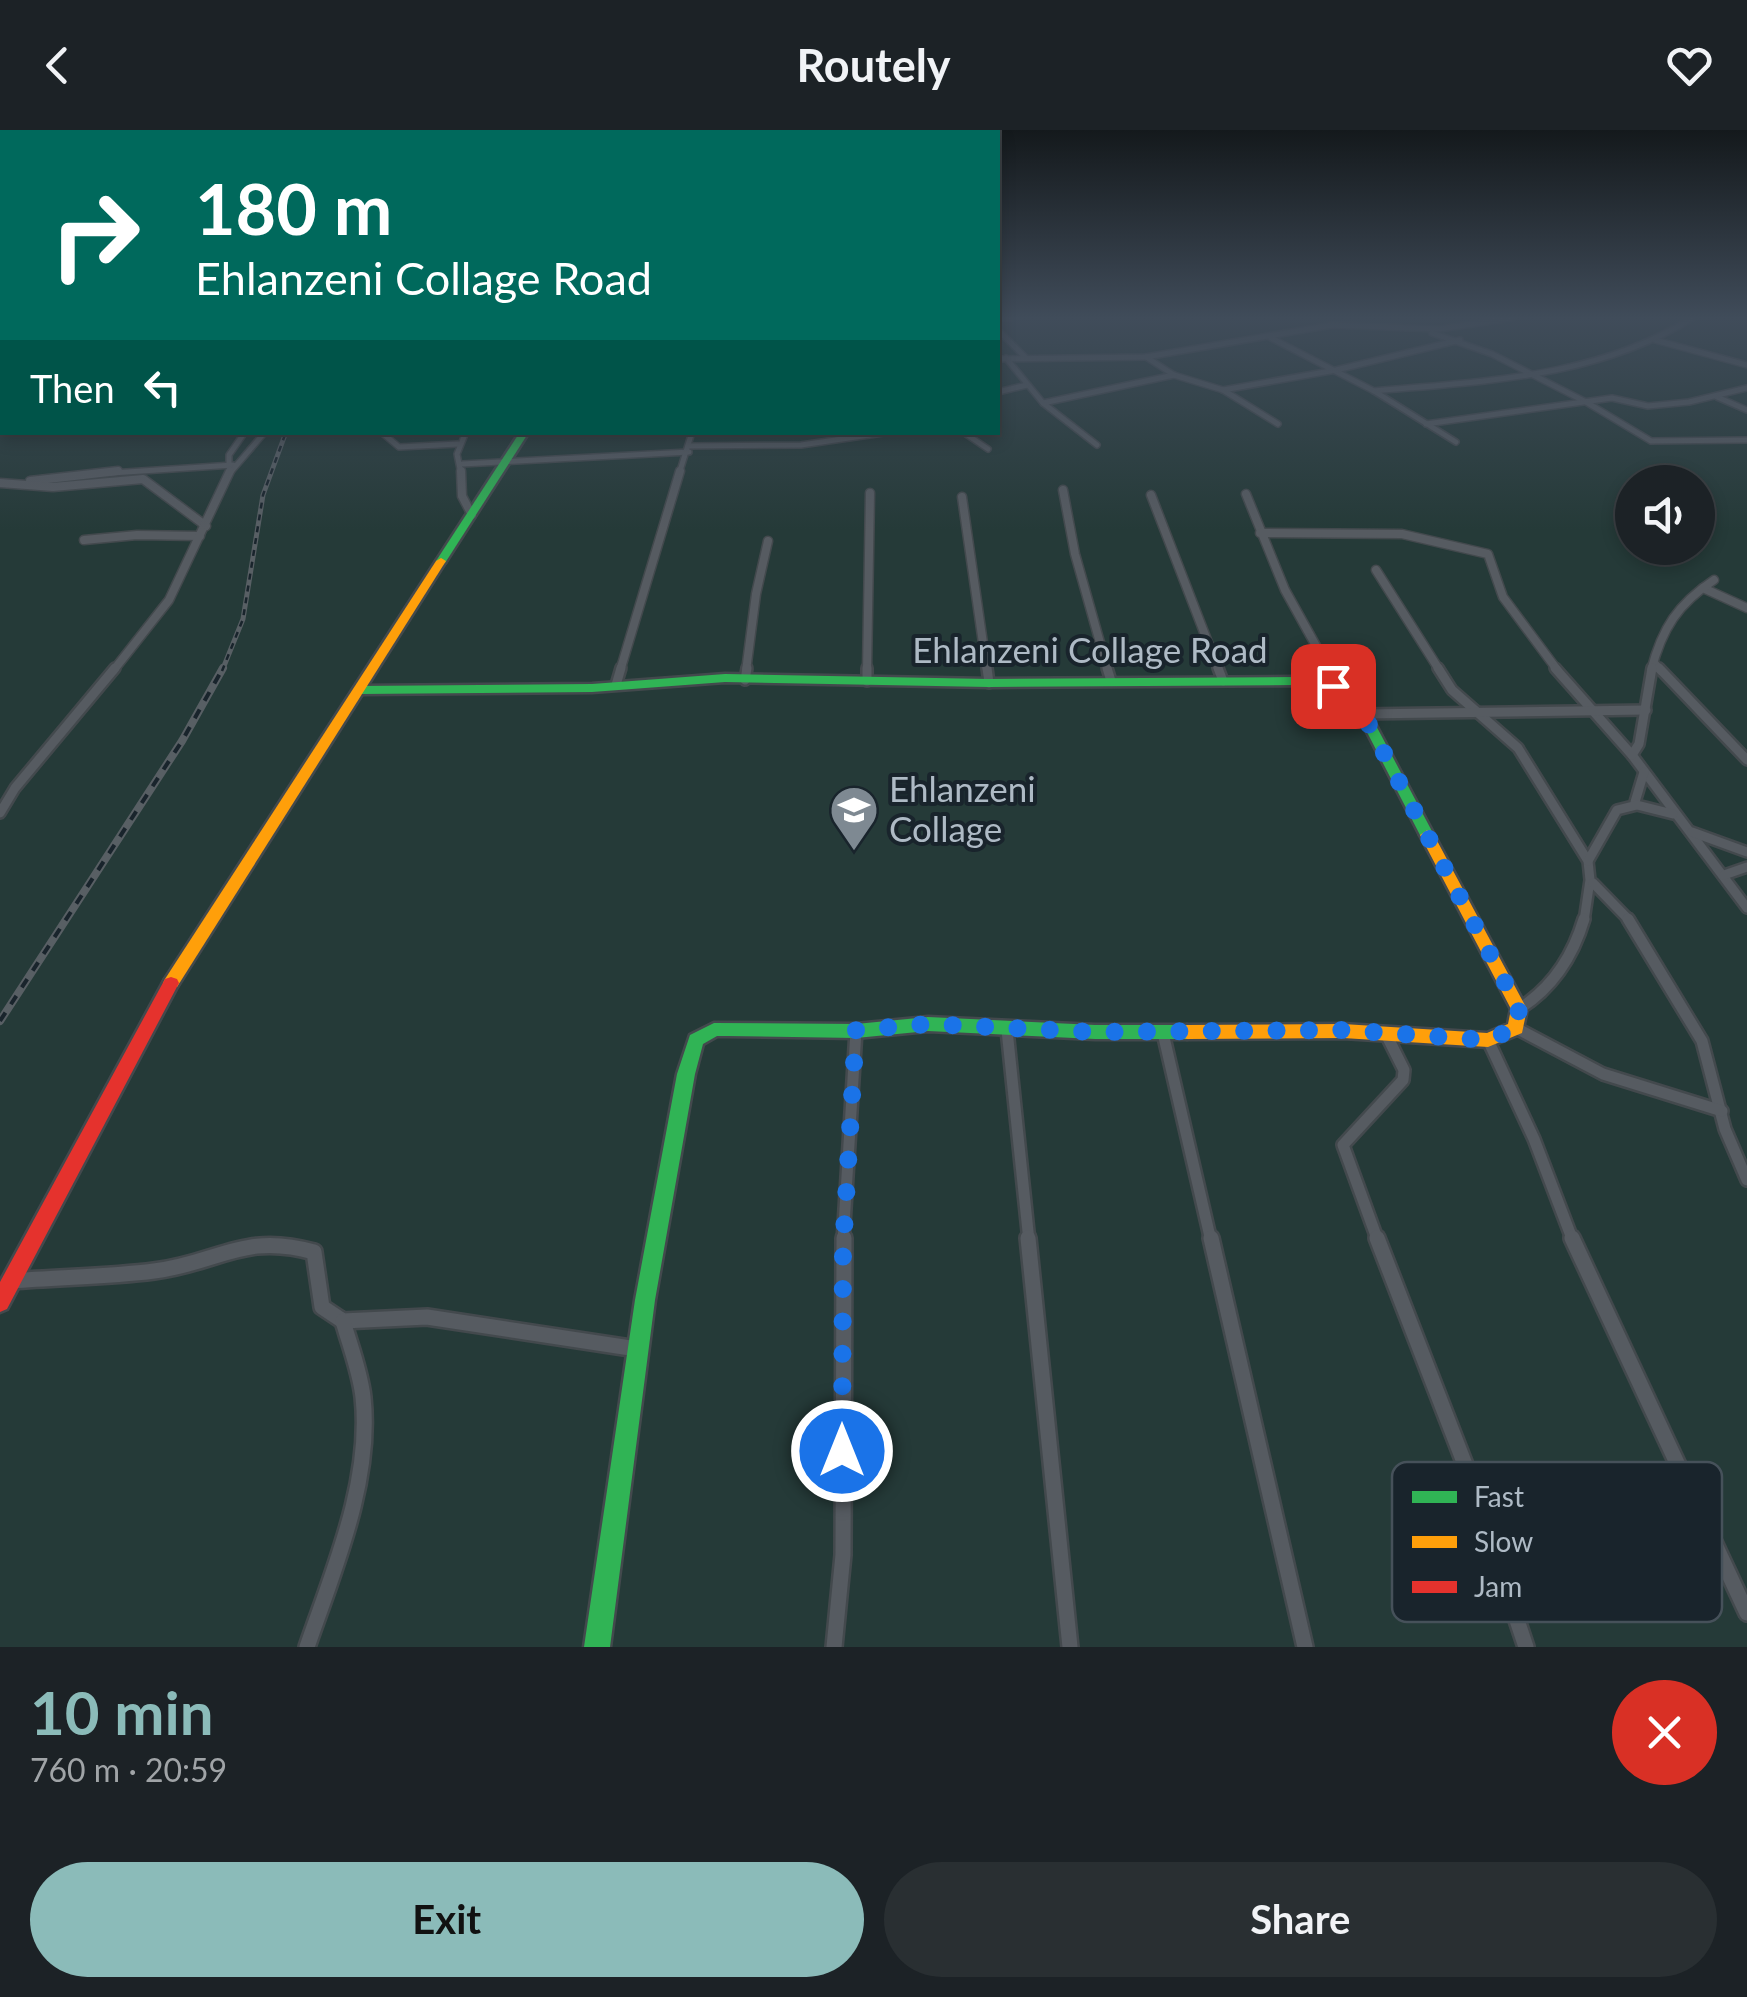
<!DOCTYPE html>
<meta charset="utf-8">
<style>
body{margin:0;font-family:Lato,sans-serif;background:#292f32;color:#f1f3f6;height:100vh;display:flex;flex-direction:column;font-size:38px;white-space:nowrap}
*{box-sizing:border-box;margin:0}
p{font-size:32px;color:#a0a4a7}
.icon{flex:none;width:55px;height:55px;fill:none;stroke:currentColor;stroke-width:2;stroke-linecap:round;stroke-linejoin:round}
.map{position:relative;height:1517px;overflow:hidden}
.details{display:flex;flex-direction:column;background:#1c2226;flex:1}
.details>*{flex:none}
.banner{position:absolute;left:0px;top:0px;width:1000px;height:305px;box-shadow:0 5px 15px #0003,0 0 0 2px #3a3f43;background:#00695c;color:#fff;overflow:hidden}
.tools{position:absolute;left:1615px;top:335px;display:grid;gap:20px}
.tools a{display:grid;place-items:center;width:100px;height:100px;border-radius:50%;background:#1c2226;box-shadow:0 5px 15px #0003,0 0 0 2px #3a3f43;font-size:50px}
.pin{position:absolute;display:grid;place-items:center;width:85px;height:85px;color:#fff;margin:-42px;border-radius:20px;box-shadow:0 5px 15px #0006}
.me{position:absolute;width:110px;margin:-55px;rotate:0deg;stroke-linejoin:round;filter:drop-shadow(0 0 8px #0008)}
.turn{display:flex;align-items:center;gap:35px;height:210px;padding:0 30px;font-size:45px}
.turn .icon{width:130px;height:130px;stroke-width:2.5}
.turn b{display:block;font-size:70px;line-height:85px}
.then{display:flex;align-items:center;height:95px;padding:0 30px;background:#0003;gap:20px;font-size:38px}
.round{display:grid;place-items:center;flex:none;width:105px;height:105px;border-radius:52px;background:#292f32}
.overview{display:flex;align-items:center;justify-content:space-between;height:170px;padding:0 30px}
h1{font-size:60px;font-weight:700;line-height:75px;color:#8bbbb9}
.action{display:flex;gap:20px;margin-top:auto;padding:20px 30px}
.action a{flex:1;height:115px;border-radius:60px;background:#8bbbb9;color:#111;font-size:40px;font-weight:700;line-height:115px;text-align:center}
.action a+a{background:#292f32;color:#f1f3f6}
header{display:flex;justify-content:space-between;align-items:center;height:130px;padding:0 30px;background:#1c2226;font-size:45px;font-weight:700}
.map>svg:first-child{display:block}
.green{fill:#253a38;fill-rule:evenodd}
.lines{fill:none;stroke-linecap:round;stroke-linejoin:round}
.street-far4-casing{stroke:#43494d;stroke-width:8}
.street-far3-casing{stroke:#43494d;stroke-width:11}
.street-far2-casing{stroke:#43494d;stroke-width:14}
.street-far1-casing{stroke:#43494d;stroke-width:16}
.street-casing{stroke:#43494d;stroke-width:20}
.fast-casing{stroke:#43494d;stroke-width:5}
.slow-casing{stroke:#43494d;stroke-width:5}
.jam-casing{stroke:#43494d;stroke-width:5}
.street-far4{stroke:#565b61;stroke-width:5}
.street-far3{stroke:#565b61;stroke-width:8}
.street-far2{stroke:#565b61;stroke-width:9}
.street-far1{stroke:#565b61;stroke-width:11}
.street{stroke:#565b61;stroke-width:15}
.fast{fill:#30b455;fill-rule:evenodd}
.slow{fill:#ff9f0a;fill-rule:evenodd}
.jam{fill:#e5322d;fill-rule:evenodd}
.rail-far1-casing{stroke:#585f64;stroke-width:5}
.rail-casing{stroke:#585f64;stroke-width:8}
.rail-far1{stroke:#19242c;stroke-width:2.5;stroke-dasharray:6;stroke-linecap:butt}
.rail{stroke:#19242c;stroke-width:4;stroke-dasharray:10;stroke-linecap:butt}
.route{stroke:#1a73e8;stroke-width:18;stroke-dasharray:0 32.4}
.labels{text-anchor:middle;stroke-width:8;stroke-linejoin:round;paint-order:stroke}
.street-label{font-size:35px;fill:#aebac5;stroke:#19242c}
.poi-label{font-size:35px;fill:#aebac5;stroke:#19242c;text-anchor:start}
.key{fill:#19242c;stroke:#46515a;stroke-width:2.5}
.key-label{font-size:28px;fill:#aebac5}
</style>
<header><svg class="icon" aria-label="back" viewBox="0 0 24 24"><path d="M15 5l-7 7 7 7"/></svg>Routely<svg class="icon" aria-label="heart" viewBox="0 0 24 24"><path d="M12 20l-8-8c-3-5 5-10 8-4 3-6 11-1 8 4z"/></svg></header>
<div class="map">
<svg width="1747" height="1517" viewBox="0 0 1747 1517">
<rect width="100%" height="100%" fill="#252d32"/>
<path class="green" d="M 0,188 L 2,302 L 998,302 L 998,188 L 1747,188 L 1747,1517 L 0,1517 ZM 1632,352 L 1698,352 L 1698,418 L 1632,418 Z"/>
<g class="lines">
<g class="street-far4-casing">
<g id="street-far4">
<path d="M 998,189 L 1011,188"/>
<path d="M 998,200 L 1025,227"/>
<path d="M 1432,203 L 1492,224 L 1586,272 L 1651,311 L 1747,310"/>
<path d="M 1271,208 L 1374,261 L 1456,312"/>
<path d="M 1655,210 L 1747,235"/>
<path d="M 1146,227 L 1174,245 L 1223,260 L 1278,294"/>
<path d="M 1006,228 L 1043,273 L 1097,315"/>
<path d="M 998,229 L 1146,227 L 1332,195 L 1439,199 L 1511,188"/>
<path d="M 1223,260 L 1336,240 L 1460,210"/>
<path d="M 1374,261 C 1483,251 1597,248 1692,188"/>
<path d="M 998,262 L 1027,255"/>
<path d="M 1717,267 L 1747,280"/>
<path d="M 1043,273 L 1174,245"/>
<path d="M 1426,294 L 1612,268 L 1648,276 L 1689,272 L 1747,258"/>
<path d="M 381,302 L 399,317 L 458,314"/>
<path d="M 963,302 L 988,319"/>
<path d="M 690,316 L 801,315 L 890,302"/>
<path d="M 462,334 L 689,322"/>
<path d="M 229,336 L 229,325 L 245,302"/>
<path d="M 96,344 L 233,335"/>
<path d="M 229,344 L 265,302"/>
<path d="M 461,344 L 457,324 L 466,302"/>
<path d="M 679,344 L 692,302"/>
</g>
</g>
<g class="street-far3-casing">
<g id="street-far3">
<path d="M 461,341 L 462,366 L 472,385"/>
<path d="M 30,351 L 118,341"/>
<path d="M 0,353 L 53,357 L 143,349 L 206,396"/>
<path d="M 1063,360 L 1075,424 L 1108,541"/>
<path d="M 1246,364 L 1285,460 L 1330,541"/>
<path d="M 1151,365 L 1219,541"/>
<path d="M 962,367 L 987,541"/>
<path d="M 1260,403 L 1402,404 L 1488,424 L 1503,467 L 1558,541"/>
<path d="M 84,410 L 137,405 L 200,406"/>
<path d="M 1376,440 L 1440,541"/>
<path d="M 1703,458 L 1747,478"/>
<path d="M 1654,533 L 1661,541"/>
<path d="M 113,541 L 169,470 L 230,341"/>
<path d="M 620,541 L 680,341"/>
<path d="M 746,541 L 756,464 L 768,411"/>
<path d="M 867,541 L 870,363"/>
<path d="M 1651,541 C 1662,498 1678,474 1714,450"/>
</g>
</g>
<g class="street-far2-casing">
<g id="street-far2">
<path d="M 987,538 L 989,553"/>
<path d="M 1107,538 L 1111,551"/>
<path d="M 1218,538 L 1223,551"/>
<path d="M 1329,538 L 1333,556"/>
<path d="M 1438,538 L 1452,560 L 1518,618 L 1588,731 L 1590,750 L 1584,791"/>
<path d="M 1555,538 L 1632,625 L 1747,778"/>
<path d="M 1659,538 L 1747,630"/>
<path d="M 745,550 L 747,538"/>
<path d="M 867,551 L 867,538"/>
<path d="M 616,555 L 621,538"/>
<path d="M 1363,584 L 1646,580"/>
<path d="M 1632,625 L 1639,614 L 1652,538"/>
<path d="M 1635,672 L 1644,642"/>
<path d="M 0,683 L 15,658 L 115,538"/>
<path d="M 1692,702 L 1747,722"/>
<path d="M 1588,731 L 1617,680 L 1637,675 L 1673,684"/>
<path d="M 1724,745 L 1747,737"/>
<path d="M 1593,753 L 1630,791"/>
</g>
</g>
<g class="street-far1-casing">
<g id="street-far1">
<path d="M 1628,789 L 1702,911 L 1725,999 L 1747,1050"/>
<path d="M 1519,879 C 1552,858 1573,826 1584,789"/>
<path d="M 1516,898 L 1603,944 L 1722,981"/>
<path d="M 1007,900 L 1029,1111"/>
<path d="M 1163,903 L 1211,1111"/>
<path d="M 1488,910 L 1534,1009 L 1573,1111"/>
<path d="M 843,1111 L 856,901"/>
<path d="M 1378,1111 L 1343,1015 L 1403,950 L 1404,940 L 1386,904"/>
</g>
</g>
<g class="street-casing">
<g id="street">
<path d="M 1028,1108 L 1070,1517"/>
<path d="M 1211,1108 L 1305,1517"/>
<path d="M 1377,1108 L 1464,1332 L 1526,1517"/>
<path d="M 1572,1108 L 1747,1483"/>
<path d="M 12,1151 C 59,1147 107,1147 154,1141 C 219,1133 243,1102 314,1122 L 322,1177 L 343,1191 L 427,1187 L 637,1219"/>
<path d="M 307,1517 C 334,1439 372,1351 363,1267 C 360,1241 350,1216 343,1191"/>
<path d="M 834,1517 L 843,1425 L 844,1108"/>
</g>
</g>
<g class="fast-casing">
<g id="fast">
<path d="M 520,302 L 529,302 L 445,433 L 437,433 L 436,431 Z"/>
<path d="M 725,544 L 989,549 L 1294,547 L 1348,557 L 1363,571 L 1434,705 L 1427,710 L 1420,705 L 1352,573 L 1340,563 L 1294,555 L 989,557 L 725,552 L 592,562 L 359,564 L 353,560 L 359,556 L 592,554 Z"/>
<path d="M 928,887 L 1095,895 L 1187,895 L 1193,897 L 1195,902 L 1193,907 L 1187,909 L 1095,909 L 928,901 L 856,908 L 728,906 L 717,906 L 703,914 L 695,944 L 655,1170 L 610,1517 L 584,1517 L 635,1170 L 677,944 L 690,905 L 714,893 L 856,894 Z"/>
</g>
</g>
<g class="slow-casing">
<g id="slow">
<path d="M 441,428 L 446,431 L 177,857 L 165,857 L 163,853 L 165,849 L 436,431 Z"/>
<path d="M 1427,700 L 1434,705 L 1527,879 L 1522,903 L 1488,917 L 1343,908 L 1187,909 L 1181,907 L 1179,902 L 1181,897 L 1187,895 L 1343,894 L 1487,903 L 1508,894 L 1511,879 L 1420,705 Z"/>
</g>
</g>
<g class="jam-casing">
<path id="jam" d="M 171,847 L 177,849 L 179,853 L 7,1179 L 0,1182 L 0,1152 L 165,849 Z"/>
</g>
<use href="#street-far4" class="street-far4"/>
<use href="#street-far3" class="street-far3"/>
<use href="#street-far2" class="street-far2"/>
<use href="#street-far1" class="street-far1"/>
<use href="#street" class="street"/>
<use href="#fast" class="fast"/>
<use href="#slow" class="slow"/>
<use href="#jam" class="jam"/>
<g class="rail-far1-casing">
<path id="rail-far1" d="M 222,541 L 243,489 L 263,365 L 286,302"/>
</g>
<g class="rail-casing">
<path id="rail" d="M 0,891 L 182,611 L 223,538"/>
</g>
<use href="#rail-far1" class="rail-far1"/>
<use href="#rail" class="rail"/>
</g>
<linearGradient id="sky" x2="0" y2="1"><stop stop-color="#14191c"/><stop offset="0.47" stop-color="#404c5a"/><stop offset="1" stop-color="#404c5a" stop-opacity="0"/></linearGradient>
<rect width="1747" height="400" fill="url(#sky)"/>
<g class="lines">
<path class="route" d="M 842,1321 L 843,1118 L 856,900 L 928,894 L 1095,902 L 1343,900 L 1488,910 L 1516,898 L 1519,879 L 1357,572 L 1333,556"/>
</g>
<defs>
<g id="university-pin" transform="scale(2.5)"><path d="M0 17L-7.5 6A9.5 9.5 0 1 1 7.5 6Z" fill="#7e8992" stroke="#19242c"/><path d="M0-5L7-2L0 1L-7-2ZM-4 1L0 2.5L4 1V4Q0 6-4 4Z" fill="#fff"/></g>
</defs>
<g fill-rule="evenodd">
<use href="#university-pin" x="854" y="680"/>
</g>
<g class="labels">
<g class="street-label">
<text x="1090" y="533">Ehlanzeni Collage Road</text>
</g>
<g class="poi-label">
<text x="889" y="672">Ehlanzeni<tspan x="889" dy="40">Collage</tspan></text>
</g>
</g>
<rect x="1392" y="1332" width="330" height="160" rx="15" class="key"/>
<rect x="1412" y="1361" width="45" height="12" fill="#30b455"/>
<rect x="1412" y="1406" width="45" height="12" fill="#ff9f0a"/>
<rect x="1412" y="1451" width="45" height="12" fill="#e5322d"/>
<g class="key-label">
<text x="1474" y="1377">Fast</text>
<text x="1474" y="1422">Slow</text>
<text x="1474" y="1467">Jam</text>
</g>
</svg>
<div class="tools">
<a><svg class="icon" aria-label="sound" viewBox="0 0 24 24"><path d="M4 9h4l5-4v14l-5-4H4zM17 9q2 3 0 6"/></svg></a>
</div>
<div class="pin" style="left:1333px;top:556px;background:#d93025"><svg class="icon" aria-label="arrive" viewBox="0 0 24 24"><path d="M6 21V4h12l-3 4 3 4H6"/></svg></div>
<svg class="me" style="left:842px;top:1321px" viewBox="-20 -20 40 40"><circle r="17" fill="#1a73e8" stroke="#fff" stroke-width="3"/><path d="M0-11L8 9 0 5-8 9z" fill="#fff"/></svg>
<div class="banner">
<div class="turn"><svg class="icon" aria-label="right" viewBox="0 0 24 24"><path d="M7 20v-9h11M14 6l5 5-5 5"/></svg><div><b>180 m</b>Ehlanzeni Collage Road</div></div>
<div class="then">Then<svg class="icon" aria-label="left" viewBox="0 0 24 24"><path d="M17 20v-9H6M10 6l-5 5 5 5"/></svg></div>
</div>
</div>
<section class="details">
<div class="overview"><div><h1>10 min</h1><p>760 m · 20:59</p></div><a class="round" style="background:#d93025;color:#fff"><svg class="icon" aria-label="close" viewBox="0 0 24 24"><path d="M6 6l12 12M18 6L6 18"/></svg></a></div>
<div class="action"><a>Exit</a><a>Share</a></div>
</section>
